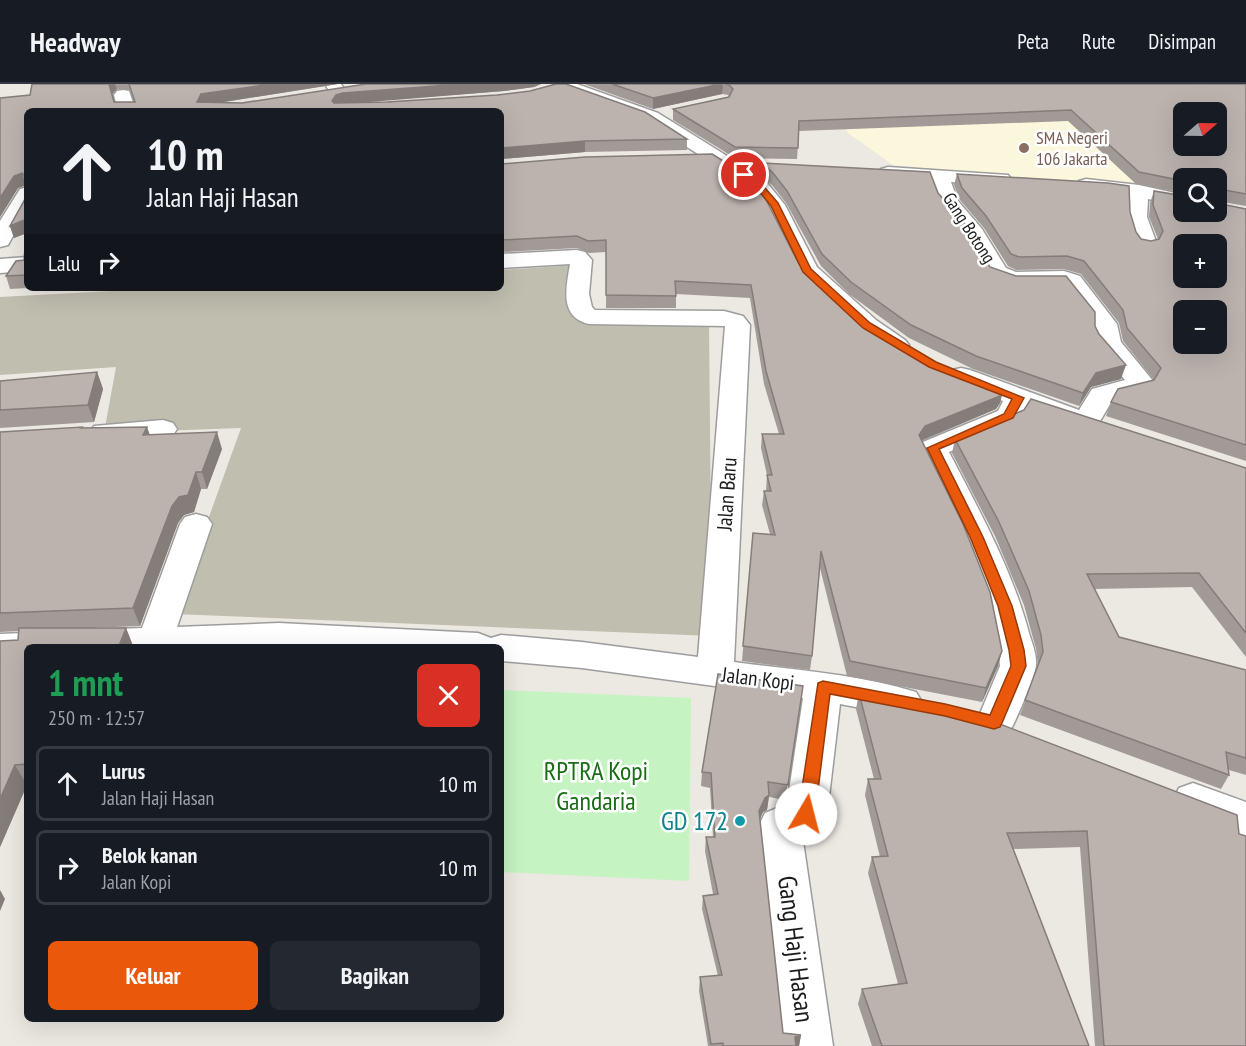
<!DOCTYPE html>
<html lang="id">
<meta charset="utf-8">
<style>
body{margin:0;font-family:"PT Sans Narrow",sans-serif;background:#242831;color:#f1f3f6;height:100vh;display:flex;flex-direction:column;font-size:22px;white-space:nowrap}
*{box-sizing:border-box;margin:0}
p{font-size:20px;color:#9ea1a6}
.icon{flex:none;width:33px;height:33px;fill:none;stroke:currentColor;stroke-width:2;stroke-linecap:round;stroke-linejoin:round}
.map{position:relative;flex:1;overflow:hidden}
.drawer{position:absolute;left:24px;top:560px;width:480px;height:378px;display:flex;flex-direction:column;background:#171b24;border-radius:9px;box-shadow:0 6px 24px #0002}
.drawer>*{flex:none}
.top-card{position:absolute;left:24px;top:24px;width:480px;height:183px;border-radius:9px;box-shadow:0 6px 24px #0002;background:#171b24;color:#f1f3f6;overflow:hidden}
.needle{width:39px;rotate:70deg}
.buttons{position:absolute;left:1173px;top:18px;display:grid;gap:12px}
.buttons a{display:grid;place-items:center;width:54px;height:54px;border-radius:9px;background:#171b24;box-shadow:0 6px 24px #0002;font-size:30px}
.pin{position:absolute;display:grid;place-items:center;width:51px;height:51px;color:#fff;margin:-26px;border:3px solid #fff;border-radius:50%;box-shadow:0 2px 6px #0007}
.me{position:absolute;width:66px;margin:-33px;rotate:8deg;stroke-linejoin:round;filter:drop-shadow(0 0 4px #0008)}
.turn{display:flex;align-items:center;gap:21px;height:126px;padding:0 24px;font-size:27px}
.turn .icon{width:78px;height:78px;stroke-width:2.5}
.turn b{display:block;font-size:42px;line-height:51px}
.then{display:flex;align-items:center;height:57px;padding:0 24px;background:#0003;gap:12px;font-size:22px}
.round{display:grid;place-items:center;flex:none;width:63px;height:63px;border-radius:9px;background:#242831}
.headline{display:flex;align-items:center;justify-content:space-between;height:102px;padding:0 24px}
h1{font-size:36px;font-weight:600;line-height:45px;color:#1e9e55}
.primary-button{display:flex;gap:12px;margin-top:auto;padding:12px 24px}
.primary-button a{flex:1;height:69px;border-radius:9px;background:#ea580c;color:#fff;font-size:24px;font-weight:600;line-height:69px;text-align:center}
.primary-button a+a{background:#242831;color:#f1f3f6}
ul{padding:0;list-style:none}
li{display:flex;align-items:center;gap:18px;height:75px;margin:0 12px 9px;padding:0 12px;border:3px solid #363941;border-radius:9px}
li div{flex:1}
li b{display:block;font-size:22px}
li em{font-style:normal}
header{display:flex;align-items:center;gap:36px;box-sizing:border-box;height:84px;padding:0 30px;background:#171b24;border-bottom:2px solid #363941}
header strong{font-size:28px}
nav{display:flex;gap:33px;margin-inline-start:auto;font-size:21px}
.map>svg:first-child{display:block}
.education{fill:#fbf7dc}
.construction{fill:#c0beaf}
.park{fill:#c5f3c2}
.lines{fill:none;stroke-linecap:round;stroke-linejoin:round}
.street-casing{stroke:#9d9d9d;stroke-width:3}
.street{fill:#fff;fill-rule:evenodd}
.wall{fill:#a29a96;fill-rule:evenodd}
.shaded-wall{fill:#847d7a}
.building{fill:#bcb3af;stroke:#847d7a;stroke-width:1.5;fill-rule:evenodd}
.route{fill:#ea580c;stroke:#983908;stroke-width:1.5}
.education-dot{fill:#8d6e63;stroke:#fff;stroke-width:2}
.culture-dot{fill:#0f9aa8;stroke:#fff;stroke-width:2}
.labels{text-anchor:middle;stroke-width:5;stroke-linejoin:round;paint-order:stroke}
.far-education-label{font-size:18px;fill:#785e54;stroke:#fff;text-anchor:start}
.far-street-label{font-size:18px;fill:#1c1c1c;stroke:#fff}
.street-label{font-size:21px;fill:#1c1c1c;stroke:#fff}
.near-park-label{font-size:26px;fill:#196e15;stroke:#fff}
.near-culture-label{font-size:26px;fill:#0d838f;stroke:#fff;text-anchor:end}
.near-street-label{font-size:26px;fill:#1c1c1c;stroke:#fff}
</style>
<header>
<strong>Headway</strong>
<nav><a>Peta</a><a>Rute</a><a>Disimpan</a></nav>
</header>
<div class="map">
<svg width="1246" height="962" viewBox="0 0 1246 962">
<rect width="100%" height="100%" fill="#ece8e2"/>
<path class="education" d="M 1093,0 L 1184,94 L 1183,112 L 1148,105 L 893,81 L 848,49 L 832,24 Z"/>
<path class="construction" d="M 577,181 L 584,240 L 709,241 L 712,552 L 174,530 L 241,344 L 104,349 L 116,283 L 0,291 L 0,213 L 167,204 L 501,204 L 501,186 Z"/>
<path class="park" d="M 501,606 L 691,614 L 689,797 L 501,788 Z"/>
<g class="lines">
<g class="street-casing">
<g id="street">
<path d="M 325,0 L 341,0 L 346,8 L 344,12 L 332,12 Z"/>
<path d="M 553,0 L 577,0 L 658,29 L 764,95 L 785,121 L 817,183 L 876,236 L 905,256 L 909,261 L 905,266 L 896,269 L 887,266 L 858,246 L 799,191 L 765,122 L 750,103 L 646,37 L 555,4 Z"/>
<path d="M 123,6 L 129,7 L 136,27 L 118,27 L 114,11 L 117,7 Z"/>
<path d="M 888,83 L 1008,91 L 1011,95 L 1008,99 L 1001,101 L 951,98 L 958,117 L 982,145 L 1006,184 L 1016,188 L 1064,187 L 1080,192 L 1117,240 L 1121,258 L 1154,298 L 1149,307 L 1112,317 L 1096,344 L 1086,346 L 1076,344 L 1073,340 L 1060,338 L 1026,325 L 1019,338 L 949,368 C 979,426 1012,485 1029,549 C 1032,559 1037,571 1036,581 C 1035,594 1016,636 1009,649 L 995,654 L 981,649 L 976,639 L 1000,582 L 998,566 L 988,522 L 961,453 L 918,364 L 923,358 L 998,327 L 1003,317 L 952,298 L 948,292 L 952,286 L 961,284 L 970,286 L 1079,326 L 1092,305 L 1125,296 L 1097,262 L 1093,255 L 1093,240 L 1064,202 L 1013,202 L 989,194 L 965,152 L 938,119 L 930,97 L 881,93 L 878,89 L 881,85 Z"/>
<path d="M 1086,95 L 1139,101 L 1184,111 L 1184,123 L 1148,115 L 1147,133 L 1157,160 L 1154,165 L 1146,167 L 1138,165 L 1125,133 L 1128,112 L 1079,105 L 1076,101 L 1079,97 Z"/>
<path d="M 27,103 L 27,127 L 8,161 L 0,163 L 0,137 L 20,105 Z"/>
<path d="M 577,166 L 585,168 L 592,176 L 589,210 L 592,223 L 595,226 L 724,227 L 743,232 L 750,241 L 734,578 C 794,586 858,590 916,608 L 922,618 L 916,628 L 903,632 L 840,620 L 827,730 L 821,742 L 802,750 L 833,962 L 783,962 L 759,741 L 765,729 L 787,720 L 803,614 L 582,584 L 501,577 L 501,562 L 27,562 L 27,575 L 0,576 L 0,550 L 142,544 L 180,440 L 185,433 L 196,430 L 207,433 L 212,440 L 177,543 L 279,539 L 478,549 L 491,554 L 501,551 L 582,558 L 698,573 L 725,242 L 589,240 C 559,233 566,204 570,180 L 501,184 L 501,170 Z"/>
<path d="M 27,173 L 27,187 L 0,189 L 0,175 Z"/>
<path d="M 163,336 L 173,339 L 177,345 L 173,351 L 104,357 L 94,354 L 90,348 L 94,342 Z"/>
<path d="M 1193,699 L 1246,718 L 1246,752 L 1179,728 L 1173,716 L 1179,704 Z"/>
</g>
</g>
<use href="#street" class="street"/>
</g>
<g class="wall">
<path d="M 32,0 L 338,0 L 218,19 L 242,19 L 366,0 L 541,0 L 534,3 L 504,7 L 361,18 L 387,18 L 497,11 L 530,7 L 556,0 L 566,0 L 645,28 L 687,55 L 687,66 L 585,68 L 501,75 L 501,27 L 27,27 L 27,149 L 14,154 L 10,142 L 25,115 L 25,101 L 18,104 L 0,133 L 0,14 L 30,11 ZM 117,5 L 131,6 L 135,18 L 114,18 L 112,10 Z"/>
<path d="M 584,0 L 1246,0 L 1246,122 L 1217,117 L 1216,118 L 1216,94 L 1184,94 L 1184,109 L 1136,100 L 1068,37 L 799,47 L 797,75 L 735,74 L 673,36 L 673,25 L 729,13 L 728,11 L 722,10 L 653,25 Z"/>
<path d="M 762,79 L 938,109 L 990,183 L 1095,242 L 1121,295 L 1091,303 L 1079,322 L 973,285 L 909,254 L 849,210 L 821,182 L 786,119 L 772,101 L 761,91 Z"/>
<path d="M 501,80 L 799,180 L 858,235 L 925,276 L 1003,306 L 1000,319 L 996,325 L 922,357 L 1002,567 L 998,582 L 982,618 L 847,592 L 820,484 L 812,572 L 810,586 L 742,577 L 753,449 L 770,450 L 762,421 L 764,407 L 766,407 L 767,391 L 761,364 L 762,350 L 779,350 L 764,300 L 750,214 L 676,210 L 676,224 L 606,224 L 606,168 L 589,169 L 577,164 L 501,168 Z"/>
<path d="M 957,90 L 1130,128 L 1136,148 L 1141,155 L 1151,157 L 1158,155 L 1149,133 L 1150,119 L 1154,107 L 1246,125 L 1246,377 L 1106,332 L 1111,318 L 1154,296 L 1123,257 L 1119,239 L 1081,190 L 1064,185 L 1016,186 L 1008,182 L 984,144 L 960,116 L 954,101 Z"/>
<path d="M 27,161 L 28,204 L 10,205 L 6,192 L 24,176 Z"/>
<path d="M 97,288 L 103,305 L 94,338 L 0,344 L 0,297 Z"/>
<path d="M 147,343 L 149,350 L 222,365 L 207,405 L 201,405 L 194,428 L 184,431 L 178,439 L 140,542 L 91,544 L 126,544 L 133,562 L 27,562 L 27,701 L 0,763 L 0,557 L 18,556 L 19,547 L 0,548 L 0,348 Z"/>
<path d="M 955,355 L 1246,384 L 1246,573 L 1192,503 L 1094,505 L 1119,553 L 1246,586 L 1246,691 L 1229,686 L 1229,691 L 1221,705 L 1020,631 L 1038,582 L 1036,565 L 1024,521 L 995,452 L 952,369 Z"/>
<path d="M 803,602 L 785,716 L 769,713 L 767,726 L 763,728 L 760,735 L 783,949 L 801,951 L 799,962 L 708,962 L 699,907 L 700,893 L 718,892 L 702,825 L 703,812 L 713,810 L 705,767 L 706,753 L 713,753 L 710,704 L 701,702 L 702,688 Z"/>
<path d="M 859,609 L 1237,731 L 1246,962 L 1095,962 L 1080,763 L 1013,765 L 1089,962 L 872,962 L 858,920 L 862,905 L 898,900 L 868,789 L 872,773 L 880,773 L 865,711 L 868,695 L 874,695 L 856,625 Z"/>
</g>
<g class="shaded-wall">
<path d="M 109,0 L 115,0 L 117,5 L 112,10 L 116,27 Z"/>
<path d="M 271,0 L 338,0 L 204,21 L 197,18 L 201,10 Z"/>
<path d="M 462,0 L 541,0 L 534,3 L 504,7 L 345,20 L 337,22 L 332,17 L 336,11 L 343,9 Z"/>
<path d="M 723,0 L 722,10 L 653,25 L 653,14 Z"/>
<path d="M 585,57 L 585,68 L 501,75 L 501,64 Z"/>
<path d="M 22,89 L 26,101 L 18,104 L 0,133 L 0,114 L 14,92 Z"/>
<path d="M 27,135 L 27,149 L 14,154 L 10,142 Z"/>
<path d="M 1126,281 L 1121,295 L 1091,303 L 1079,322 L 1083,309 L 1096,289 Z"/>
<path d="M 97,288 L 103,305 L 94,338 L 88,321 Z"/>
<path d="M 1003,306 L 1000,319 L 996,325 L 922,356 L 916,365 L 919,351 L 925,342 Z"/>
<path d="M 147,343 L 153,360 L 143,351 Z"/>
<path d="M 217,348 L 222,365 L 207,405 L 202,388 Z"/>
<path d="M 196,388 L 201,405 L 194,428 L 184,431 L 178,439 L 140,542 L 133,524 L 172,422 Z"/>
<path d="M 126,544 L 133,562 L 119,562 Z"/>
<path d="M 1002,567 L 998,582 L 982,618 L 986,604 Z"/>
<path d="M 15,681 L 27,701 L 0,763 L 0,715 Z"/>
<path d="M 769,711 L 767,726 L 763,728 L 757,741 L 759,727 L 765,714 Z"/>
<path d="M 0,806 L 5,815 L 0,827 Z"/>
<path d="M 801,951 L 799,962 L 793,962 L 795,953 Z"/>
</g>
<g class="building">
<path d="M 32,0 L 109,0 L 114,18 L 135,18 L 129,0 L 271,0 L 201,10 L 197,18 L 242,19 L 366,0 L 462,0 L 343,9 L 336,11 L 332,17 L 334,19 L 387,18 L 497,11 L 530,7 L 556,0 L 566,0 L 645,28 L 687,55 L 585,57 L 501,64 L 501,27 L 27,27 L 27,135 L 10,142 L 25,115 L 25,92 L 22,89 L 14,92 L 0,114 L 0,14 L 30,11 Z"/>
<path d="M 612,0 L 721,0 L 653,14 Z"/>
<path d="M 725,0 L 1246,0 L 1246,110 L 1219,105 L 1218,114 L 1216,114 L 1216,94 L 1184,94 L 1184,97 L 1139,88 L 1071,26 L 799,37 L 798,64 L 735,63 L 673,25 L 729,13 L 733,5 L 729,1 ZM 1184,28 L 1216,28 L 1216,62 L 1184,62 Z"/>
<path d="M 712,70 L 749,93 L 764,112 L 799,180 L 858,235 L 925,276 L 1003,306 L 1000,312 L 925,342 L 919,351 L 963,440 L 990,508 L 1002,567 L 986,604 L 850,577 L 821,467 L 812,572 L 743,562 L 753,449 L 775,451 L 764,407 L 771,407 L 767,391 L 772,391 L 762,350 L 784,350 L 766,287 L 751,201 L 675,197 L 676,212 L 606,211 L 606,156 L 588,157 L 577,152 L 501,156 L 501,80 L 585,73 Z"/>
<path d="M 762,79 L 930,88 L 938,109 L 966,141 L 990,183 L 1016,192 L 1066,192 L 1095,228 L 1095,242 L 1099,250 L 1126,281 L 1096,289 L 1083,309 L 976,272 L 911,241 L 851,198 L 822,170 L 787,107 L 773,89 Z"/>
<path d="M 957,90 L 1108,99 L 1129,102 L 1130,128 L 1136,148 L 1141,155 L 1151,157 L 1159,155 L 1163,147 L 1153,121 L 1154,107 L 1184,112 L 1184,128 L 1216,128 L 1216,119 L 1246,125 L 1246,361 L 1111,318 L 1118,305 L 1154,296 L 1161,284 L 1127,244 L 1123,226 L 1084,177 L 1067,172 L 1019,173 L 1011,170 L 986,132 L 962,104 ZM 1184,160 L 1216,160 L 1216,194 L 1184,194 ZM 1184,226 L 1216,226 L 1216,260 L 1184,260 Z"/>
<path d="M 27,161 L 27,191 L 6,192 L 16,177 L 24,176 L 25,164 Z"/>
<path d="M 97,288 L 88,321 L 0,326 L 0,297 Z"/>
<path d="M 1031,315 L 1246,384 L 1246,549 L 1199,489 L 1087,490 L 1119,553 L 1246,586 L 1246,674 L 1226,668 L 1229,691 L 1025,616 L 1043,568 L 1041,551 L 1029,507 L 999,438 L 955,355 L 1024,326 Z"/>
<path d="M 82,343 L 81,344 L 147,343 L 143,351 L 217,348 L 202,388 L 196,388 L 188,411 L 179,413 L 172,422 L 133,524 L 0,529 L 0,348 Z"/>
<path d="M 19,544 L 126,544 L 119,562 L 27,562 L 27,680 L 15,681 L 0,715 L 0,557 L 18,556 Z"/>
<path d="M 718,590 L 803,602 L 788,701 L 768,698 L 769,711 L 765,714 L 759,727 L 783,949 L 801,951 L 795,953 L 796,962 L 723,962 L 723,959 L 711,960 L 700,893 L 722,891 L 703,812 L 718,810 L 706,753 L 715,753 L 711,689 L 702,688 Z"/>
<path d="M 859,609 L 949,626 L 992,637 L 1237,731 L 1239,750 L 1246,752 L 1246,962 L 1104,962 L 1087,747 L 1007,749 L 1089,962 L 882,962 L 862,905 L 907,899 L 872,773 L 888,772 L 868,695 L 881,695 Z"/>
</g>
<path class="route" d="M 741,89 L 747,89 L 760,98 L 778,119 L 811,185 L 870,239 L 936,278 L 1024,314 L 1013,334 L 939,365 L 983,453 L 1012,522 L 1024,566 L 1026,582 L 1002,639 L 1000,643 L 994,645 L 945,632 L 830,610 L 815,730 L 812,735 L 806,737 L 800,735 L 798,730 L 818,599 L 823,597 L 945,620 L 990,631 L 1011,582 L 1009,566 L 998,522 L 970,453 L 927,364 L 1004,330 L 1012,315 L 929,283 L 863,244 L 803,188 L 771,122 L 754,101 L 741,92 Z"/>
<circle class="education-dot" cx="1024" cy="64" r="6"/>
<circle class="culture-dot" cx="740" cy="737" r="6"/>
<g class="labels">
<g class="far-education-label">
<text x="1036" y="60">SMA Negeri<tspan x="1036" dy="21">106 Jakarta</tspan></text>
</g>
<g class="far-street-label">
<text transform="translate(969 144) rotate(57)" y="6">Gang Botong</text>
</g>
<g class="street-label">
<text transform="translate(727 410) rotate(-86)" y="7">Jalan Baru</text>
<text transform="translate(758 595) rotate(7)" y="7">Jalan Kopi</text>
</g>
<g class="near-park-label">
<text x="596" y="696">RPTRA Kopi<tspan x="596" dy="30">Gandaria</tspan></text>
</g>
<g class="near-culture-label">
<text x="728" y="746">GD 172</text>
</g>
<g class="near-street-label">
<text transform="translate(796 865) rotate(83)" y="9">Gang Haji Hasan</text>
</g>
</g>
</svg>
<div class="buttons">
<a><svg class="needle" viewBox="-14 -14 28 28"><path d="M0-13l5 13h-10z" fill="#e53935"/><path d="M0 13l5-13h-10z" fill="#9ea1a6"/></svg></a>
<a><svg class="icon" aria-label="search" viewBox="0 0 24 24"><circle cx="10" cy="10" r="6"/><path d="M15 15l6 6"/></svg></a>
<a>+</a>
<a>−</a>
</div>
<div class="pin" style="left:744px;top:91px;background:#d93025"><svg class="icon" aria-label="arrive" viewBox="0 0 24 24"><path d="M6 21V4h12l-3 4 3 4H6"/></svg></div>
<svg class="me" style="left:806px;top:730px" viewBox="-20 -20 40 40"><circle r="19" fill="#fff"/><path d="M0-13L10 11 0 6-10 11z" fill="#ea580c"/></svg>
<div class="top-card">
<div class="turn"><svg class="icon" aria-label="ahead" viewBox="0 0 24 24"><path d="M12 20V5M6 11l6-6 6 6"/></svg><div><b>10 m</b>Jalan Haji Hasan</div></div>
<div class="then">Lalu<svg class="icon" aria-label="right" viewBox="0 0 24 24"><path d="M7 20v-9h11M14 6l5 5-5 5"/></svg></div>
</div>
<section class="drawer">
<div class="headline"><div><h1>1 mnt</h1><p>250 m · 12:57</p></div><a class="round" style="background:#d93025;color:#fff"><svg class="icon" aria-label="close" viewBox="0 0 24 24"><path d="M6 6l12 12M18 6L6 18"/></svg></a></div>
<ul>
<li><svg class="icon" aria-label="ahead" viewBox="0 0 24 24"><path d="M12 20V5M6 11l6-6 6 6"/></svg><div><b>Lurus</b><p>Jalan Haji Hasan</p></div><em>10 m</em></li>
<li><svg class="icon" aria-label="right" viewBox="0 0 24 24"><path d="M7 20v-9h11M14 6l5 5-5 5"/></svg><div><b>Belok kanan</b><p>Jalan Kopi</p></div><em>10 m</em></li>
</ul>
<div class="primary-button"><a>Keluar</a><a>Bagikan</a></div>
</section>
</div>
